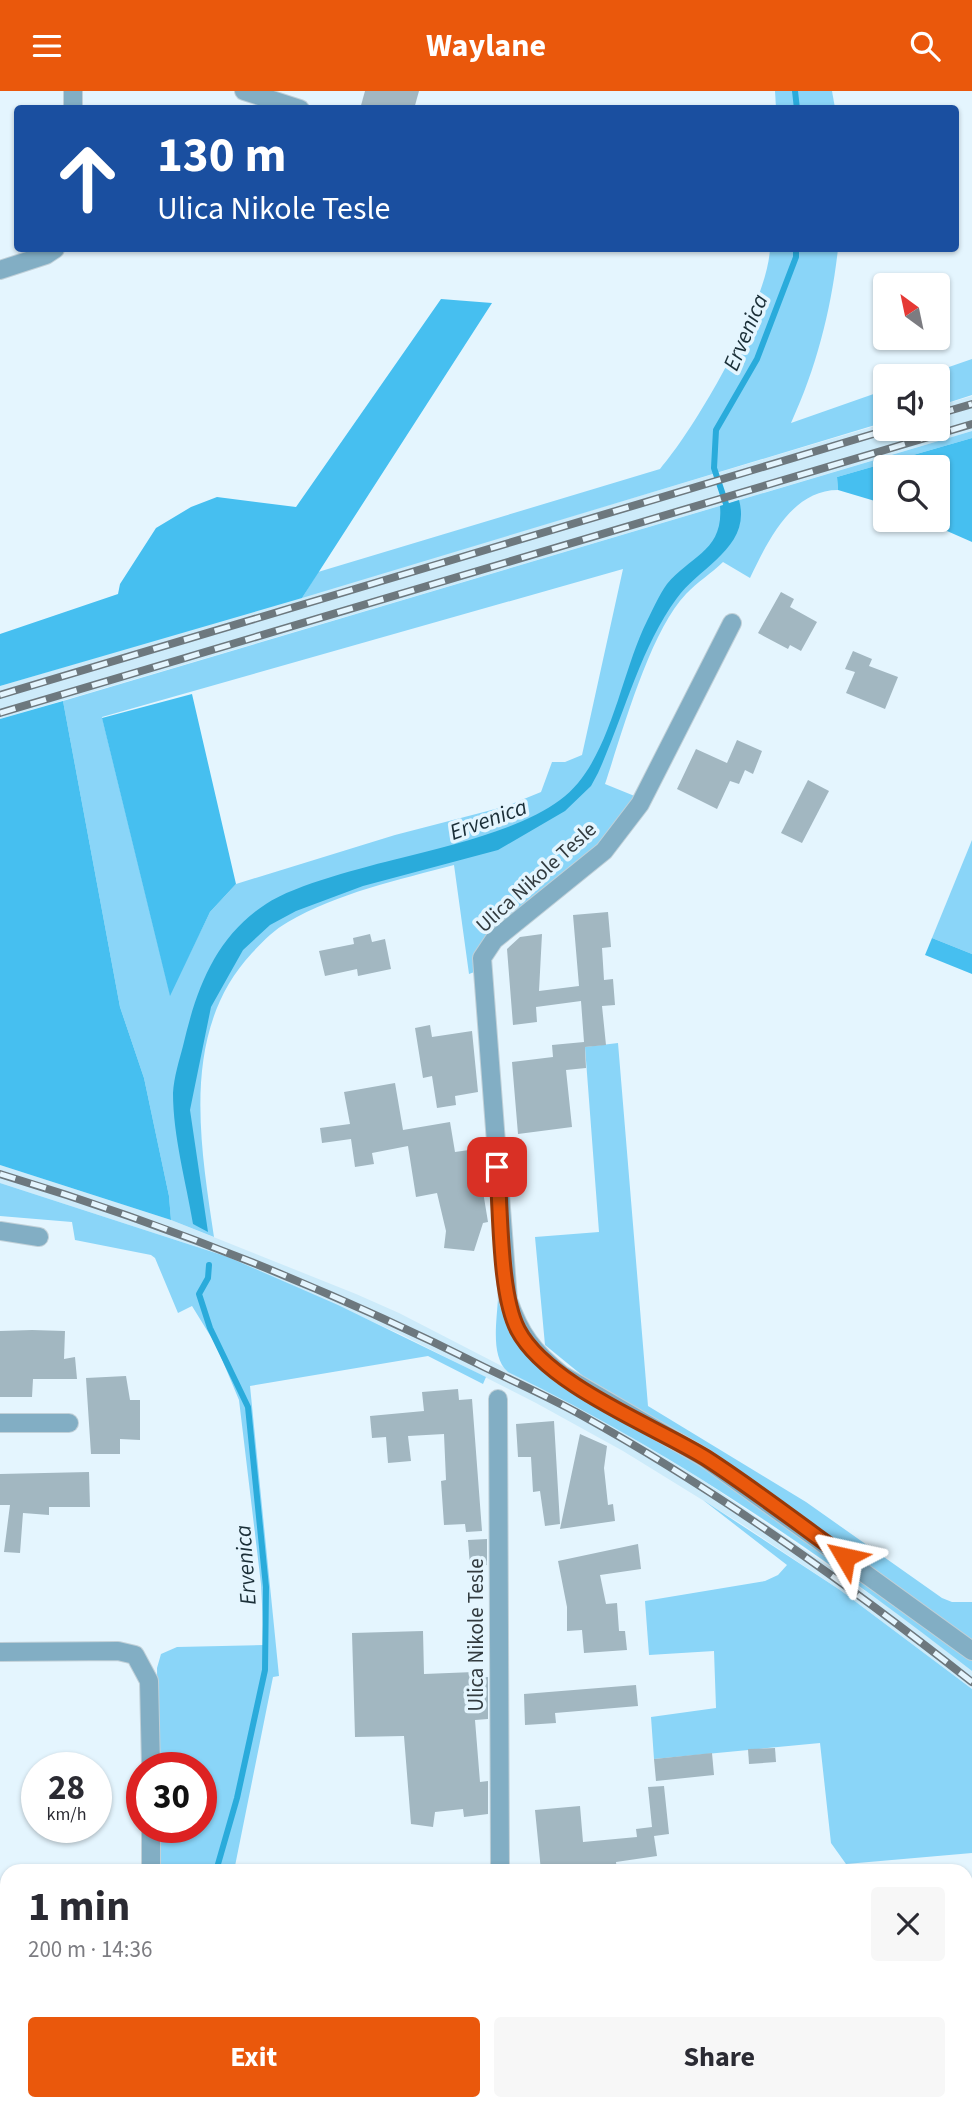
<!DOCTYPE html>
<meta charset="utf-8">
<style>
body{margin:0;font-family:"Source Sans 3",sans-serif;background:#f7f7f7;color:#2b2b33;height:100vh;display:flex;flex-direction:column;font-size:26px;white-space:nowrap}
*{box-sizing:border-box;margin:0}
p{font-size:23px;color:#7c7c81}
.icon{flex:none;width:38px;height:38px;fill:none;stroke:currentColor;stroke-width:2;stroke-linecap:round;stroke-linejoin:round}
.map{position:relative;flex:1;overflow:hidden}
.side{position:absolute;left:0px;top:1773px;width:973px;height:247px;display:flex;flex-direction:column;background:#fff;border-radius:21px 21px 0 0;box-shadow:0 2px 5px #0004}
.side>*{flex:none}
.guide{position:absolute;left:14px;top:14px;width:945px;height:147px;border-radius:7px;box-shadow:0 2px 5px #0004;background:#1a4fa0;color:#fff;overflow:hidden}
.needle{width:46px;rotate:327deg}
.controls{position:absolute;left:873px;top:182px;display:grid;gap:14px}
.controls a{display:grid;place-items:center;width:77px;height:77px;border-radius:7px;background:#fff;box-shadow:0 2px 5px #0004;font-size:35px}
.speed{position:absolute;left:21px;top:1661px;display:flex;gap:14px;font-size:35px;font-weight:700;text-align:center}
.speed>*{display:grid;place-content:center;width:91px;height:91px;border-radius:50%;background:#fff;box-shadow:0 2px 5px #0004;line-height:1}
.speed small{font-size:18px;font-weight:400}
.speed .limit{border:10px solid #d22;background:#fff;color:#111}
.pin{position:absolute;display:grid;place-items:center;width:60px;height:60px;color:#fff;margin:-30px;border-radius:14px;box-shadow:0 4px 10px #0006}
.me{position:absolute;width:77px;margin:-38px;rotate:306deg;stroke-linejoin:round;filter:drop-shadow(0 0 5px #0008)}
.turn{display:flex;align-items:center;gap:24px;height:147px;padding:0 28px;font-size:32px}
.turn .icon{width:91px;height:91px;stroke-width:2.5}
.turn b{display:block;font-size:49px;line-height:60px}
.round{display:grid;place-items:center;flex:none;width:74px;height:74px;border-radius:7px;background:#f7f7f7}
.summary{display:flex;align-items:center;justify-content:space-between;height:119px;padding:0 28px}
h1{font-size:42px;font-weight:700;line-height:52px}
.button{display:flex;gap:14px;margin-top:auto;padding:14px 28px}
.button a{flex:1;height:80px;border-radius:7px;background:#ea580c;color:#fff;font-size:28px;font-weight:700;line-height:80px;text-align:center}
.button a+a{background:#f7f7f7;color:#2b2b33}
header{display:flex;justify-content:space-between;align-items:center;height:91px;padding:0 28px;background:#ea580c;color:#fff;font-size:32px;font-weight:700}
.map>svg:first-child{display:block}
.built{fill:#cdebfa}
.green{fill:#8ad5f8;fill-rule:evenodd}
.forest{fill:#46bff0}
.water{fill:#2aabdb}
.lines{fill:none;stroke-linecap:round;stroke-linejoin:round}
.stream{stroke:#2aabdb;stroke-width:6}
.building{fill:#a2b7c1}
.street-casing{stroke:#c0d0d8;stroke-width:20}
.street{stroke:#82aec4;stroke-width:18}
.rail-casing{stroke:#6d787e;stroke-width:8}
.rail{stroke:#e4f5fe;stroke-width:5;stroke-dasharray:16;stroke-linecap:butt}
.route-casing{stroke:#983908;stroke-width:18}
.route{stroke:#ea580c;stroke-width:12}
.labels{text-anchor:middle;stroke-width:7;stroke-linejoin:round;paint-order:stroke}
.street-label{font-size:21px;fill:#323b3f;stroke:#e4f5fe}
.water-label{font-size:23px;font-style:italic;fill:#1a2e37;stroke:#e4f5fe}
</style>
<header><svg class="icon" aria-label="menu" viewBox="0 0 24 24"><path d="M4 6h16M4 12h16M4 18h16"/></svg>Waylane<svg class="icon" aria-label="search" viewBox="0 0 24 24"><circle cx="10" cy="10" r="6"/><path d="M15 15l6 6"/></svg></header>
<div class="map">
<svg width="972" height="2018" viewBox="0 0 972 2018">
<rect width="100%" height="100%" fill="#e4f5fe"/>
<g class="built">
<path d="M 972,305 L 972,340 L 0,628 L 0,595 L 885,332 L 886,338 L 938,338 L 938,315 Z"/>
<path d="M 0,1074 L 171,1129 L 356,1203 L 399,1222 L 579,1315 L 701,1388 L 899,1523 L 972,1580 L 972,1598 L 840,1499 L 743,1434 L 623,1360 L 536,1312 L 402,1244 L 228,1166 L 0,1092 Z"/>
</g>
<g class="green">
<path d="M 775,0 L 832,0 L 835,17 L 776,17 Z"/>
<path d="M 770,158 L 838,158 C 831,219 817,275 791,332 L 885,299 L 885,331 L 302,507 L 318,481 L 660,378 C 697,335 767,213 770,158 Z"/>
<path d="M 972,268 L 972,304 L 938,315 L 938,285 L 923,285 Z"/>
<path d="M 972,340 L 972,347 L 837,386 L 838,399 C 791,399 767,452 750,487 L 723,471 C 712,482 697,491 686,503 C 650,540 622,642 605,693 L 637,706 L 604,750 L 489,845 L 477,880 L 469,883 L 454,774 C 398,789 338,802 288,831 C 274,839 263,850 252,862 C 180,939 200,1052 214,1146 L 171,1129 L 169,1105 L 144,987 L 120,916 L 63,610 ZM 623,478 L 582,664 L 565,671 L 552,671 L 541,701 L 507,715 L 395,744 L 236,793 L 210,821 L 170,903 L 102,626 Z"/>
<path d="M 972,749 L 972,863 L 932,847 Z"/>
<path d="M 618,952 L 648,1315 L 806,1411 L 942,1507 L 952,1511 L 972,1511 L 972,1553 L 617,1305 L 583,1285 L 545,1254 L 535,1146 L 599,1141 L 585,956 Z"/>
<path d="M 0,1092 L 228,1166 L 338,1214 L 486,1286 L 483,1293 L 428,1265 L 250,1295 L 279,1585 L 273,1586 L 234,1780 L 158,1780 L 158,1736 L 201,1736 L 201,1676 L 158,1676 L 157,1577 L 161,1563 L 177,1556 L 264,1554 L 261,1493 L 239,1309 L 216,1254 L 192,1215 L 178,1222 L 155,1167 L 151,1164 L 75,1149 L 72,1131 L 0,1125 Z"/>
<path d="M 498,1207 L 504,1207 C 509,1231 515,1248 532,1266 L 728,1391 L 972,1567 L 972,1580 C 827,1467 674,1361 508,1281 C 490,1266 497,1229 498,1207 Z"/>
<path d="M 703,1409 L 840,1499 L 972,1598 L 972,1762 L 846,1773 L 831,1752 L 820,1652 L 654,1668 L 651,1626 L 716,1617 L 714,1560 L 649,1564 L 645,1510 L 765,1490 L 778,1484 L 787,1474 Z"/>
<path d="M 972,1908 L 972,2018 L 945,2018 L 945,2013 L 966,2012 L 966,1909 Z"/>
<rect x="159" y="2013" width="66" height="5"/>
</g>
<g class="forest">
<path d="M 441,208 L 492,212 L 302,507 L 0,595 L 0,543 L 118,503 L 120,493 L 156,437 L 191,416 L 217,406 L 296,416 Z"/>
<path d="M 972,347 L 972,451 L 922,429 L 938,429 L 938,376 L 886,376 L 885,413 L 838,399 L 837,386 Z"/>
<path d="M 192,603 L 236,793 L 210,821 L 170,905 L 102,627 Z"/>
<path d="M 63,610 L 120,916 L 144,987 L 169,1105 L 171,1129 L 0,1074 L 0,628 Z"/>
<path d="M 932,847 L 972,863 L 972,883 L 925,864 Z"/>
<path d="M 945,2012 L 945,2018 L 509,2018 L 509,2013 Z"/>
</g>
<path class="water" d="M 739,409 C 752,456 699,476 677,507 C 640,557 624,625 598,682 L 591,695 L 565,720 L 498,759 L 363,795 L 296,820 L 270,834 L 243,859 L 211,916 L 190,1019 L 208,1141 L 193,1133 C 186,1091 173,1045 173,1002 C 174,986 179,970 183,955 C 196,899 215,846 266,813 C 296,793 365,776 401,767 C 448,755 522,738 560,709 C 610,673 620,584 647,530 C 653,518 659,504 667,493 C 690,465 724,460 720,415 Z"/>
<g class="lines">
<g class="stream">
<path d="M 795,0 L 797,18"/>
<path d="M 728,419 L 714,377 L 716,339 L 757,268 L 796,166 L 796,158"/>
<path d="M 209,1174 L 208,1187 L 199,1203 L 210,1237 L 248,1316 L 266,1496 L 265,1579 L 237,1707 L 216,1780"/>
<path d="M 203,2018 L 203,2012"/>
</g>
</g>
<g class="building">
<path d="M 365,0 L 419,0 L 414,18 L 360,18 Z"/>
<path d="M 781,501 L 794,508 L 790,516 L 817,531 L 801,560 L 790,554 L 788,558 L 758,542 Z"/>
<path d="M 853,560 L 872,568 L 869,575 L 898,586 L 885,618 L 846,602 L 855,581 L 845,578 Z"/>
<path d="M 737,649 L 762,660 L 753,683 L 745,679 L 739,693 L 730,690 L 717,718 L 677,698 L 696,658 L 727,672 Z"/>
<path d="M 808,689 L 829,700 L 802,752 L 781,742 Z"/>
<path d="M 608,821 L 611,856 L 602,857 L 604,889 L 613,888 L 615,914 L 602,915 L 606,954 L 585,956 L 586,977 L 566,979 L 572,1036 L 518,1043 L 512,971 L 553,966 L 552,954 L 584,951 L 581,910 L 536,916 L 537,931 L 513,934 L 507,858 L 520,846 L 542,843 L 539,900 L 579,895 L 573,824 Z"/>
<path d="M 370,843 L 372,851 L 385,848 L 391,878 L 358,885 L 357,878 L 325,885 L 319,860 L 354,853 L 353,847 Z"/>
<path d="M 430,934 L 432,946 L 472,940 L 478,1001 L 455,1005 L 456,1014 L 437,1017 L 432,985 L 423,987 L 415,937 Z"/>
<path d="M 395,992 L 403,1039 L 450,1031 L 455,1061 L 476,1058 L 488,1131 L 483,1132 L 474,1160 L 444,1157 L 446,1140 L 437,1102 L 416,1106 L 408,1055 L 372,1062 L 374,1073 L 355,1076 L 351,1048 L 322,1052 L 320,1037 L 350,1033 L 344,1001 Z"/>
<path d="M 32,1239 L 65,1240 L 64,1268 L 75,1266 L 77,1288 L 33,1288 L 32,1306 L 0,1306 L 0,1240 Z"/>
<path d="M 126,1285 L 130,1309 L 140,1309 L 140,1349 L 120,1348 L 120,1363 L 91,1363 L 86,1287 Z"/>
<path d="M 458,1298 L 459,1309 L 472,1308 L 482,1440 L 466,1441 L 465,1433 L 444,1434 L 441,1390 L 446,1389 L 444,1343 L 408,1345 L 411,1370 L 388,1372 L 386,1346 L 372,1347 L 370,1325 L 424,1320 L 422,1301 Z"/>
<path d="M 554,1330 L 560,1433 L 545,1435 L 540,1400 L 533,1401 L 531,1366 L 518,1366 L 516,1333 Z"/>
<path d="M 580,1343 L 607,1355 L 604,1377 L 608,1414 L 613,1413 L 615,1430 L 560,1438 Z"/>
<path d="M 89,1381 L 90,1416 L 49,1416 L 49,1424 L 23,1422 L 20,1462 L 4,1461 L 10,1414 L 0,1414 L 0,1383 Z"/>
<path d="M 487,1448 L 487,1474 L 470,1475 L 468,1449 Z"/>
<path d="M 638,1453 L 641,1478 L 600,1484 L 606,1513 L 617,1512 L 619,1540 L 625,1540 L 627,1559 L 584,1562 L 582,1539 L 567,1540 L 567,1516 L 558,1470 Z"/>
<path d="M 423,1540 L 424,1583 L 474,1581 L 474,1587 L 488,1586 L 488,1628 L 475,1629 L 480,1691 L 488,1690 L 488,1723 L 464,1726 L 463,1718 L 435,1721 L 433,1736 L 411,1733 L 404,1645 L 355,1646 L 352,1542 Z"/>
<path d="M 636,1594 L 638,1615 L 555,1622 L 556,1632 L 525,1634 L 524,1603 Z"/>
<path d="M 775,1657 L 776,1671 L 749,1673 L 748,1658 Z"/>
<path d="M 712,1662 L 714,1684 L 656,1690 L 654,1668 Z"/>
<path d="M 664,1695 L 669,1743 L 654,1745 L 657,1765 L 616,1771 L 617,1780 L 541,1780 L 535,1719 L 580,1715 L 583,1751 L 637,1746 L 636,1738 L 652,1736 L 648,1696 Z"/>
</g>
<g class="lines">
<g class="street-casing">
<g id="street">
<path d="M 73,0 L 73,18"/>
<path d="M 244,0 L 300,18"/>
<path d="M 0,179 L 46,164 L 55,158"/>
<path d="M 732,532 L 640,713 L 604,760 L 494,849 L 482,867 L 508,1209 C 520,1243 533,1261 562,1284 L 705,1367 L 972,1560"/>
<path d="M 0,1140 L 39,1146"/>
<path d="M 498,1308 L 500,1780"/>
<path d="M 0,1332 L 69,1332"/>
<path d="M 0,1561 L 118,1560 L 135,1564 L 149,1590 L 151,1676"/>
<path d="M 151,1780 L 151,1736"/>
<path d="M 0,2010 L 7,2010"/>
<path d="M 151,2012 L 151,2018"/>
<path d="M 501,2012 L 501,2018"/>
</g>
</g>
<use href="#street" class="street"/>
<g class="rail-casing">
<g id="rail">
<path d="M 938,323 L 972,313"/>
<path d="M 0,604 L 890,338"/>
<path d="M 0,622 L 972,333"/>
<path d="M 0,1083 C 169,1134 327,1197 484,1276 C 517,1292 551,1307 583,1325 C 720,1401 849,1494 972,1591"/>
</g>
</g>
<use href="#rail" class="rail"/>
</g>
<g class="lines">
<g class="route-casing">
<path id="route" d="M 497,1076 C 501,1119 499,1203 518,1239 C 547,1294 654,1335 706,1367 C 754,1398 799,1433 845,1466"/>
</g>
<use href="#route" class="route"/>
</g>
<g class="labels">
<g class="street-label">
<text transform="translate(536 786) rotate(-42)" y="7">Ulica Nikole Tesle</text>
<text transform="translate(476 1544) rotate(-90)" y="7">Ulica Nikole Tesle</text>
</g>
<g class="water-label">
<text transform="translate(745 241) rotate(-67)" y="8">Ervenica</text>
<text transform="translate(488 728) rotate(-20)" y="8">Ervenica</text>
<text transform="translate(245 1474) rotate(-94)" y="8">Ervenica</text>
</g>
</g>
</svg>
<div class="controls">
<a><svg class="needle" viewBox="-14 -14 28 28"><path d="M0-13l5 13h-10z" fill="#e53935"/><path d="M0 13l5-13h-10z" fill="#7c7c81"/></svg></a>
<a><svg class="icon" aria-label="sound" viewBox="0 0 24 24"><path d="M4 9h4l5-4v14l-5-4H4zM17 9q2 3 0 6"/></svg></a>
<a><svg class="icon" aria-label="search" viewBox="0 0 24 24"><circle cx="10" cy="10" r="6"/><path d="M15 15l6 6"/></svg></a>
</div>
<div class="speed"><div>28<small>km/h</small></div><div class="limit">30</div></div>
<div class="pin" style="left:497px;top:1076px;background:#d93025"><svg class="icon" aria-label="arrive" viewBox="0 0 24 24"><path d="M6 21V4h12l-3 4 3 4H6"/></svg></div>
<svg class="me" style="left:845px;top:1466px" viewBox="-20 -20 40 40"><path d="M0-17L14 15 0 8-14 15z" fill="#ea580c" stroke="#fff" stroke-width="4"/></svg>
<div class="guide">
<div class="turn"><svg class="icon" aria-label="ahead" viewBox="0 0 24 24"><path d="M12 20V5M6 11l6-6 6 6"/></svg><div><b>130 m</b>Ulica Nikole Tesle</div></div>
</div>
<section class="side">
<div class="summary"><div><h1>1 min</h1><p>200 m · 14:36</p></div><a class="round"><svg class="icon" aria-label="close" viewBox="0 0 24 24"><path d="M6 6l12 12M18 6L6 18"/></svg></a></div>
<div class="button"><a>Exit</a><a>Share</a></div>
</section>
</div>
